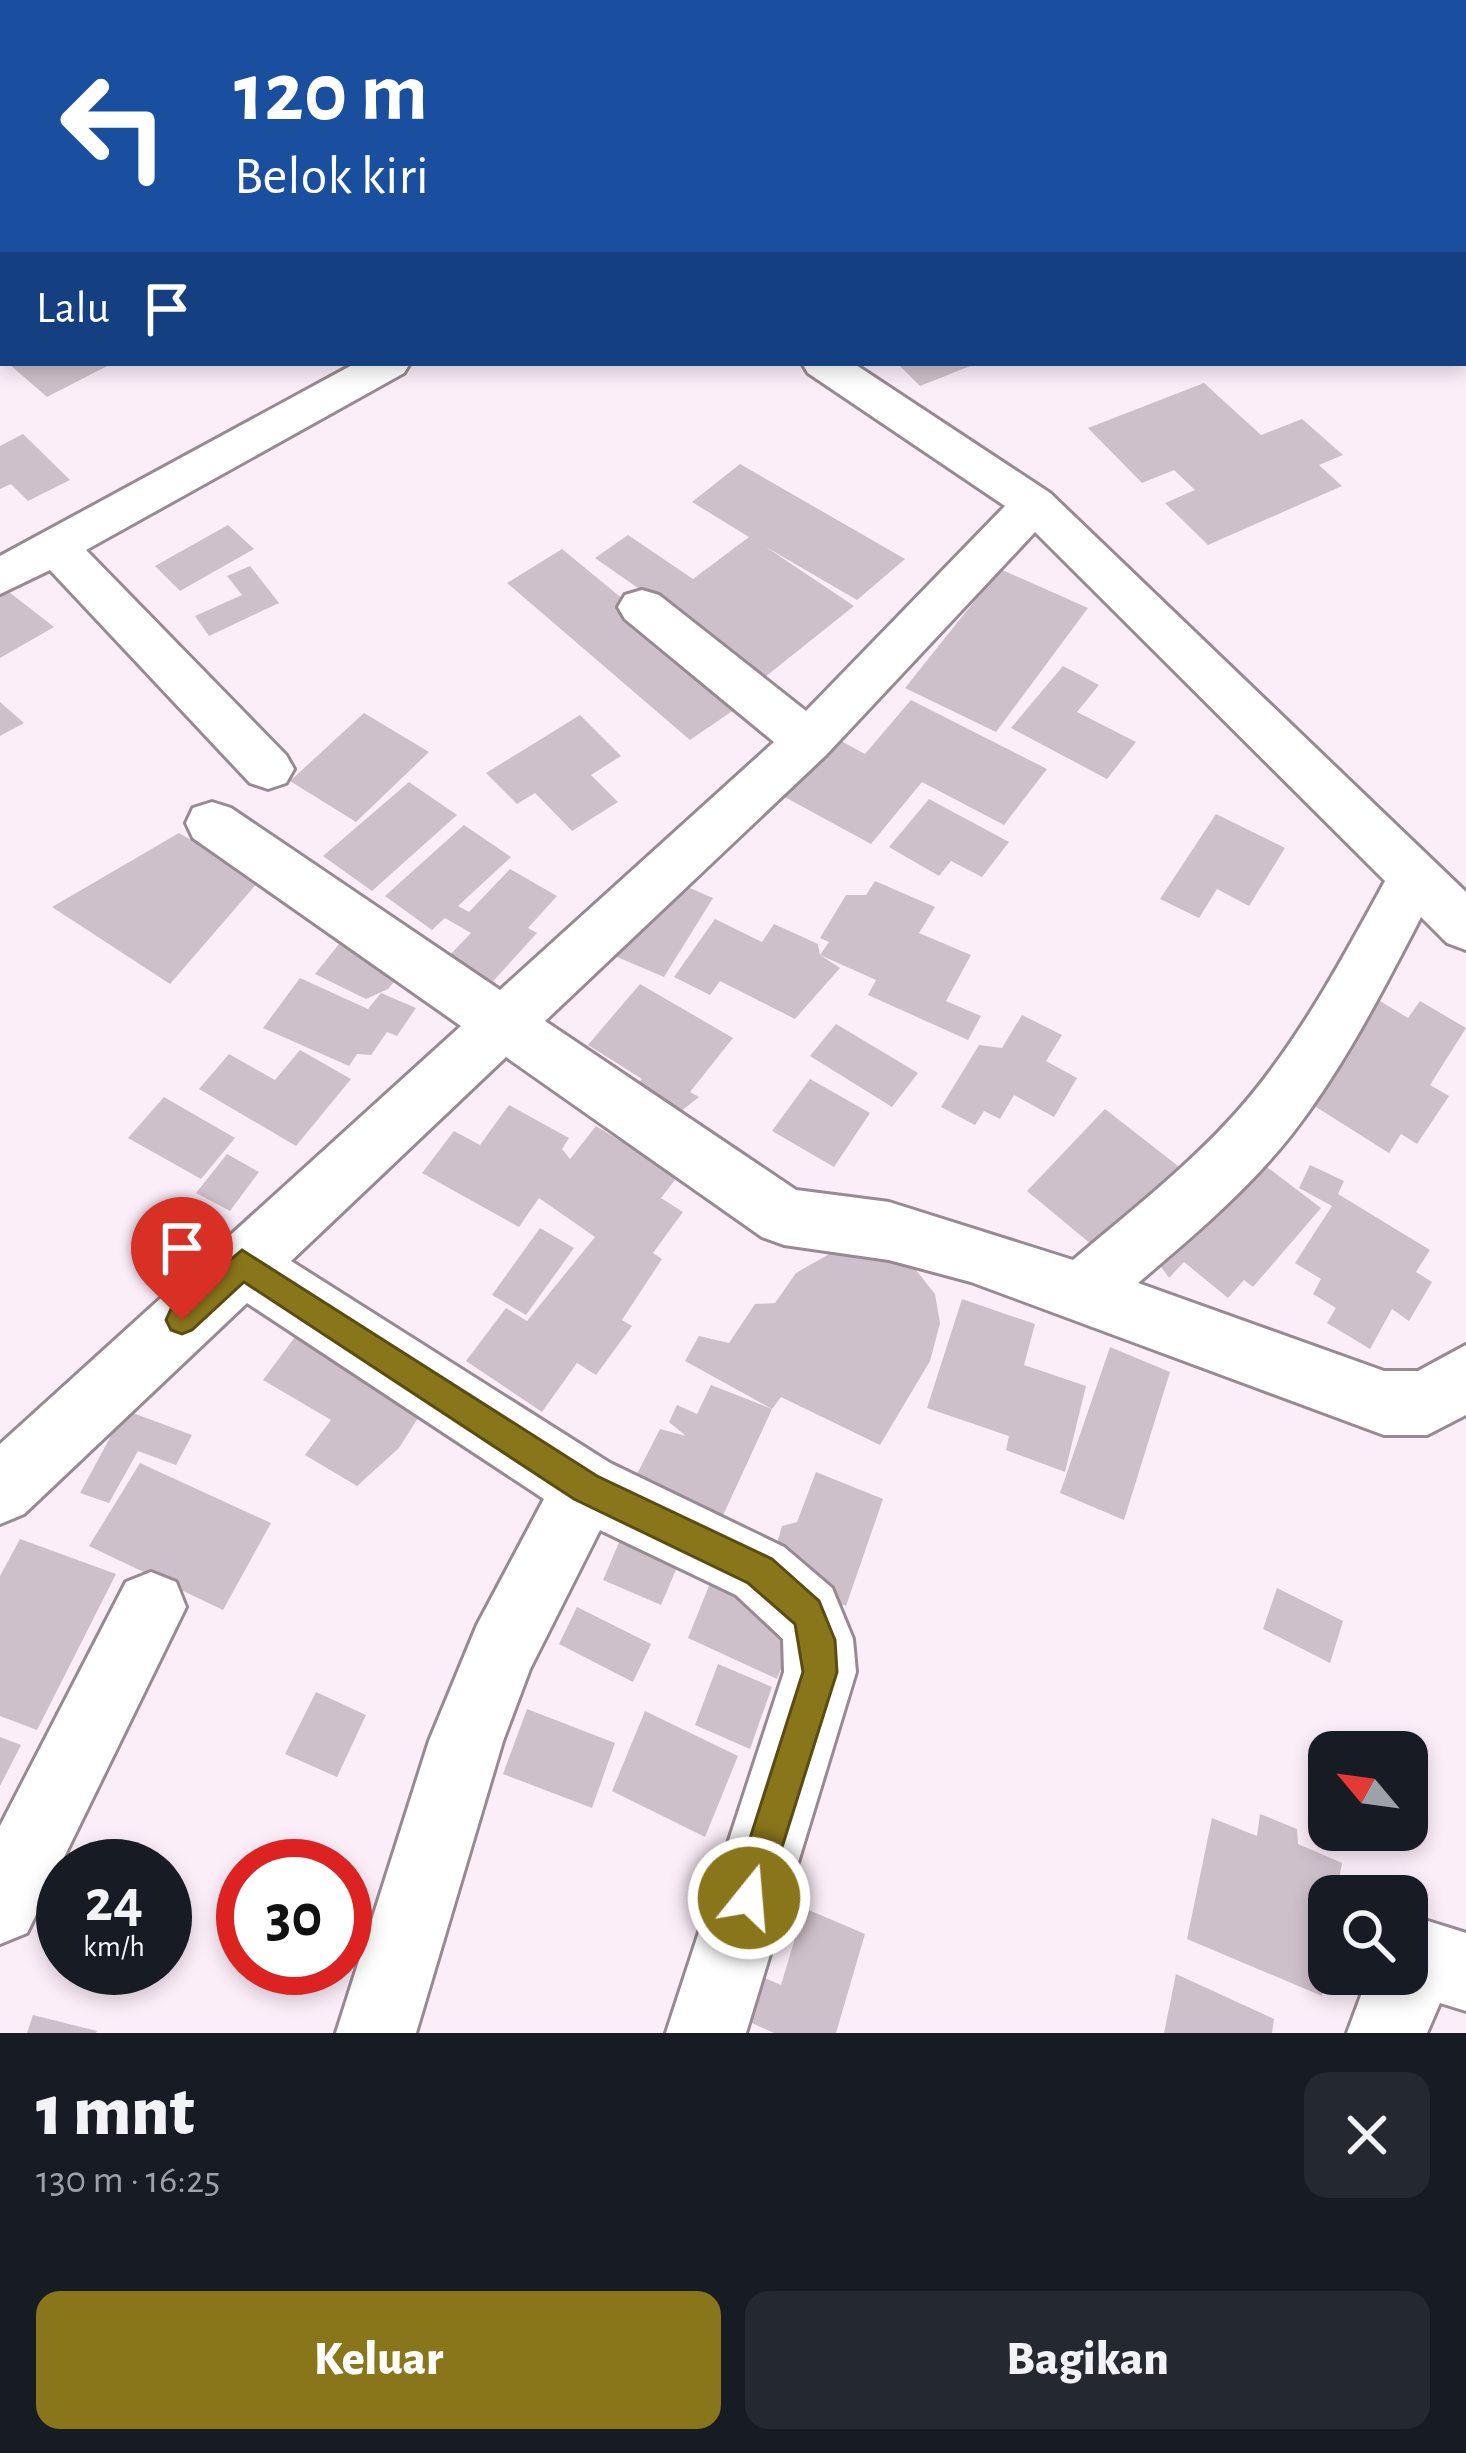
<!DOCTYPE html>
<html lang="id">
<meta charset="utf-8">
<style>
body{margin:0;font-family:"Alegreya Sans",sans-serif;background:#242831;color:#f1f3f6;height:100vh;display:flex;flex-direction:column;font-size:45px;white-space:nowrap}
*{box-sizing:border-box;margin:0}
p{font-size:39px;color:#9ea1a6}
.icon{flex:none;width:66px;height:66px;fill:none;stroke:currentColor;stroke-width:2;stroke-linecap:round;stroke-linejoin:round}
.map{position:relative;height:2033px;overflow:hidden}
.side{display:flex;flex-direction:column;background:#171b24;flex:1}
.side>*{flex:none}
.hud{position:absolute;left:0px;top:0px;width:1467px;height:366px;box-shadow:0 6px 18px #0003;background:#1a4fa0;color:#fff;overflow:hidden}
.needle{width:78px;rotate:299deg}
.tools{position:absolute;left:1308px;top:1731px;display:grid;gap:24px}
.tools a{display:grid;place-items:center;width:120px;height:120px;border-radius:24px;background:#171b24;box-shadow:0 6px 18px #0003;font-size:60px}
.speed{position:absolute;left:36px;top:1839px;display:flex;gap:24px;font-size:60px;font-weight:700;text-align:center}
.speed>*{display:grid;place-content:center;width:156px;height:156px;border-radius:50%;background:#171b24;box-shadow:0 6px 18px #0003;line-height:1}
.speed small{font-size:30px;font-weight:400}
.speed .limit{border:18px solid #d22;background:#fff;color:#111}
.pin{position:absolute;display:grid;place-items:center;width:102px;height:102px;color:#fff;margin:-123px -51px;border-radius:50% 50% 50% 0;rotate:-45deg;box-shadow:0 0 12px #0007}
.pin .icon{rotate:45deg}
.me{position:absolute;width:132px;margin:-66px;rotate:17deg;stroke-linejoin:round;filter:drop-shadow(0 0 9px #0008)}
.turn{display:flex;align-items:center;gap:42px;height:252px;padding:0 36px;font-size:54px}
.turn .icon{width:156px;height:156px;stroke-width:2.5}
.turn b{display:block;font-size:84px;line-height:102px}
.then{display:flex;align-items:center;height:114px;padding:0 36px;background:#0003;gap:24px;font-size:45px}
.round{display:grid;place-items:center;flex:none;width:126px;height:126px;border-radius:24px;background:#242831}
.summary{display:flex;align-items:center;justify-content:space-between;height:204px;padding:0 36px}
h1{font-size:72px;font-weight:800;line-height:90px}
.primary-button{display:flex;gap:24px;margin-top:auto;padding:24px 36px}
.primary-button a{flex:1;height:138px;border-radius:24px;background:#8a761a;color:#fff;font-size:48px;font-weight:800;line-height:138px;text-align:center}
.primary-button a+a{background:#242831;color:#f1f3f6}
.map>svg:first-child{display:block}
.building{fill:#cec0ca}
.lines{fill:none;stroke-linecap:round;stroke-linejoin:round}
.street-casing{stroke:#978a93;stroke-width:6}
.street{fill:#fff;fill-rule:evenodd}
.route{fill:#8a761a;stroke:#5a4d11;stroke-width:3}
</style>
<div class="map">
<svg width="1466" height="2033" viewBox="0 0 1466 2033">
<rect width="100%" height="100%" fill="#fceef9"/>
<g class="building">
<path d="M 8,363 L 113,363 L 47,397 Z"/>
<path d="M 897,363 L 978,363 L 920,386 Z"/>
<path d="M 1204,383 L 1261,435 L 1302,419 L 1343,455 L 1319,465 L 1342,486 L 1208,545 L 1165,503 L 1195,490 L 1174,470 L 1142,483 L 1088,428 Z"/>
<path d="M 23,434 L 70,480 L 28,501 L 11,484 L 0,489 L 0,446 Z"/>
<path d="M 740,464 L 905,559 L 857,600 L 766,547 L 854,606 L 765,677 L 595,558 L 628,535 L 693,579 L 749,537 L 692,502 Z"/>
<path d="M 228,525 L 254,549 L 180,591 L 155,566 Z"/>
<path d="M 562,549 L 747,701 L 690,740 L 507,583 Z"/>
<path d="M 250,566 L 279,603 L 209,636 L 195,616 L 242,595 L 227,576 Z"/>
<path d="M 1000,569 L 1088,608 L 996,732 L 905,688 Z"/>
<path d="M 9,592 L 54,627 L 0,658 L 0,597 Z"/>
<path d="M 1063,666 L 1099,685 L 1077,712 L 1136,742 L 1107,779 L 1011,728 Z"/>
<path d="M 911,700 L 1047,769 L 1004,825 L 922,782 L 871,844 L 781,795 L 832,736 L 865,754 Z"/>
<path d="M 0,702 L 24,723 L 0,736 Z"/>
<path d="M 364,713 L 429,752 L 356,822 L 290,781 Z"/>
<path d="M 580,715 L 621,756 L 591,775 L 618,802 L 572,831 L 535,793 L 517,804 L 486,773 Z"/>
<path d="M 409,782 L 457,815 L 372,891 L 323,856 Z"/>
<path d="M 929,799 L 1009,842 L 982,877 L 951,861 L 939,876 L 889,847 Z"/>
<path d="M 1216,814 L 1285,848 L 1249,906 L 1217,889 L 1199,918 L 1160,899 Z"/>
<path d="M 464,825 L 511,857 L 458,906 L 469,912 L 510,869 L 557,896 L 528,928 L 537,933 L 486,989 L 442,963 L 471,933 L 445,918 L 432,930 L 385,896 Z"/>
<path d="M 179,833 L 260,880 L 170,984 L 52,907 Z"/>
<path d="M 875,881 L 935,907 L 919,933 L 971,955 L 946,1001 L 981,1016 L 968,1040 L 868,995 L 876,980 L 820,955 L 829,942 L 820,938 L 846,895 L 866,895 Z"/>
<path d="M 683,885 L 713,898 L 664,977 L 610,954 Z"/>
<path d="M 715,919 L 762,942 L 774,924 L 818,944 L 820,955 L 840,968 L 795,1019 L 720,981 L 710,995 L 674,977 Z"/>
<path d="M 343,939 L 405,969 L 388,989 L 366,999 L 315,974 Z"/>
<path d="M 300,978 L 368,1009 L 381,993 L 416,1008 L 397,1036 L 387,1032 L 371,1055 L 357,1054 L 349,1066 L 263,1028 Z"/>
<path d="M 640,984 L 733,1038 L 690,1092 L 699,1097 L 676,1115 L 634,1089 L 642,1079 L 588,1045 Z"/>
<path d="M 1370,995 L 1408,1018 L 1420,1001 L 1466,1028 L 1430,1085 L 1449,1096 L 1417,1144 L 1401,1134 L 1389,1153 L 1297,1095 Z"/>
<path d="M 1022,1015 L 1062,1035 L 1046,1061 L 1077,1078 L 1054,1117 L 1014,1095 L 1000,1119 L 984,1111 L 975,1125 L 941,1107 L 979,1045 L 1002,1048 Z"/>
<path d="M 836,1024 L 918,1073 L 892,1107 L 810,1056 Z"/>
<path d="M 300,1050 L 351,1079 L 296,1146 L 199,1089 L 229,1054 L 275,1080 Z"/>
<path d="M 810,1079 L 870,1113 L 834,1167 L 772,1131 Z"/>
<path d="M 164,1097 L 235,1138 L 201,1179 L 128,1138 Z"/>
<path d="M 509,1105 L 569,1138 L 562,1149 L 570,1159 L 596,1126 L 678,1176 L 661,1198 L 683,1212 L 653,1253 L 662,1259 L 622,1320 L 632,1326 L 596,1375 L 577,1363 L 542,1412 L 466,1361 L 506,1308 L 527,1321 L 595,1237 L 539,1198 L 519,1227 L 422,1173 L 454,1131 L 480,1145 Z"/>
<path d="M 1105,1109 L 1187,1173 L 1109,1259 L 1027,1191 Z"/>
<path d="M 227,1154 L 259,1172 L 230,1211 L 196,1193 Z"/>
<path d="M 1255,1158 L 1321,1208 L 1253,1287 L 1244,1280 L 1228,1298 L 1184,1262 L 1169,1278 L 1152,1254 Z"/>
<path d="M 1310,1165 L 1344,1181 L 1338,1194 L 1430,1250 L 1416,1272 L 1432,1282 L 1409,1321 L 1392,1309 L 1370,1349 L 1327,1323 L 1336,1308 L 1313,1294 L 1321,1279 L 1295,1263 L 1332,1206 L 1299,1188 Z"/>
<path d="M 540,1228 L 574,1248 L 526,1315 L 492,1295 Z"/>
<path d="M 852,1241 L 888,1251 L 916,1270 L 935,1294 L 940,1323 L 930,1361 L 880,1445 L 781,1397 L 772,1409 L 685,1361 L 699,1336 L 729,1343 L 755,1304 L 775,1303 L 796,1273 Z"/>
<path d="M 962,1299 L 1035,1324 L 1024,1365 L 1086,1386 L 1065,1472 L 1006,1450 L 1009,1436 L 927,1408 Z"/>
<path d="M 309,1318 L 423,1410 L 399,1448 L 357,1486 L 305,1455 L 331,1420 L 263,1380 Z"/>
<path d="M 1110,1347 L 1170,1372 L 1124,1520 L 1060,1493 Z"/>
<path d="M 711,1385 L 772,1409 L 720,1522 L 635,1478 L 660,1429 L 686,1436 L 669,1422 L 677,1405 L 697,1414 Z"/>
<path d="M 125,1410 L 192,1435 L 176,1465 L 138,1451 L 109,1503 L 80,1493 Z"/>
<path d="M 140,1463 L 271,1523 L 223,1610 L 89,1546 Z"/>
<path d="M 816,1472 L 883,1499 L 846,1606 L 815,1593 L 775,1551 L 782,1526 L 797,1522 Z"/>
<path d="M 623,1533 L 681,1558 L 661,1605 L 603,1580 Z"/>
<path d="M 20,1539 L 116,1574 L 37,1730 L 0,1716 L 0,1576 Z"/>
<path d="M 713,1576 L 802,1615 L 777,1679 L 688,1638 Z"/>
<path d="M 1277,1588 L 1343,1621 L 1330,1663 L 1263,1629 Z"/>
<path d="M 577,1607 L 651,1644 L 633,1682 L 559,1644 Z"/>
<path d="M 718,1664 L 772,1687 L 750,1749 L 695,1725 Z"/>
<path d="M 316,1692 L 366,1715 L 337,1777 L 285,1754 Z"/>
<path d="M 527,1709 L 615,1743 L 592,1808 L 503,1774 Z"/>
<path d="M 645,1711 L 738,1756 L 705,1837 L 612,1791 Z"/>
<path d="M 0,1737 L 21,1745 L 0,1786 Z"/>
<path d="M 1260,1814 L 1297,1829 L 1298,1844 L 1342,1863 L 1336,1896 L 1329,1896 L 1322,1996 L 1187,1939 L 1212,1818 L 1257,1836 Z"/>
<path d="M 804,1908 L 865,1934 L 836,2033 L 774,2033 L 743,2019 L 758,1975 L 781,1985 Z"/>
<path d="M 1176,1974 L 1274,2019 L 1272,2033 L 1164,2033 Z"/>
<path d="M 33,2015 L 97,2031 L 96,2033 L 27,2033 Z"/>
</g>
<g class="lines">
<g class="street-casing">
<g id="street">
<path d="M 266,0 L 303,0 L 305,3 L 268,3 Z"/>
<path d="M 1006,0 L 1043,0 L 1045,3 L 1008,3 Z"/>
<path d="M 1324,0 L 1360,0 L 1362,3 L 1326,3 Z"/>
<path d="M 1464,51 L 1466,52 L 1466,74 L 1464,73 Z"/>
<path d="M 3,162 L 3,186 L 0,187 L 0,163 Z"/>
<path d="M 356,363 L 410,363 L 404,373 L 86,550 L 286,755 L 294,769 L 286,783 L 268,789 L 250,783 L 50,570 L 0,594 L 0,556 Z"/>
<path d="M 802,363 L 853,363 L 1050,493 L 1466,892 L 1466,950 L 1447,943 L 1421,917 C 1382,992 1344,1067 1292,1134 C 1248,1190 1192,1237 1138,1283 L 1384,1371 L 1418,1371 L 1466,1345 L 1466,1415 L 1427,1435 L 1384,1435 L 971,1282 L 889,1260 L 784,1245 L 762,1237 L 506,1057 L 291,1261 L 610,1463 L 784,1547 L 832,1588 L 853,1639 L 856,1672 L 746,2033 L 666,2033 L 784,1672 L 783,1639 L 736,1595 L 600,1530 L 530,1669 L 503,1741 L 416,2033 L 336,2033 L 429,1741 L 477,1625 L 544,1499 L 247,1303 L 24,1514 L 0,1524 L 0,1444 L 461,1026 L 193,838 L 186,823 L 193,808 L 212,802 L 231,808 L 500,990 L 774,742 L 625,619 L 618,607 L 625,595 L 642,590 L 659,595 L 806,711 L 1005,506 L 808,373 ZM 1035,532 L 1385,881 C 1344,956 1303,1033 1248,1099 C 1197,1160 1133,1209 1073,1260 L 889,1202 L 796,1190 L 545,1021 L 826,755 Z"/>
<path d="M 151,1572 L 176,1582 L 186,1607 L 27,1933 L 0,1944 L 0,1826 L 126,1582 Z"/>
<path d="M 1428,1921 L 1466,1933 L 1466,2011 L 1440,2003 L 1427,2033 L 1347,2033 L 1369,1974 L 1407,1974 L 1407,1930 Z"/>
</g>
</g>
<use href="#street" class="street"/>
</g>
<path class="route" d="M 242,1250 L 597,1476 L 772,1559 L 819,1601 L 835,1640 L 837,1672 L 762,1911 L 749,1916 L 736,1911 L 731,1898 L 803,1672 L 795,1624 L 748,1583 L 574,1499 L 244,1282 L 192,1330 L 182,1334 L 171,1330 L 166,1320 L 171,1309 Z"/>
</svg>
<div class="tools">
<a><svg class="needle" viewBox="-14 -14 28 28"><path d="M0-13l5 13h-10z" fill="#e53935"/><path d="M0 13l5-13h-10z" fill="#9ea1a6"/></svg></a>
<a><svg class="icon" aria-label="search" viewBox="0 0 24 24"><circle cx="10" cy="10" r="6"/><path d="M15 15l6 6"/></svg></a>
</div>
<div class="speed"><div>24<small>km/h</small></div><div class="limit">30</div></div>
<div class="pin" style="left:182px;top:1320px;background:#d93025"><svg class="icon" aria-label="arrive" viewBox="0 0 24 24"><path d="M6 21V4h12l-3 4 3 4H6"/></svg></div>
<svg class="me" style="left:749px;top:1898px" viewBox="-20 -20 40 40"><circle r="17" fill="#8a761a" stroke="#fff" stroke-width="3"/><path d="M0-11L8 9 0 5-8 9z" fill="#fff"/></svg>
<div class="hud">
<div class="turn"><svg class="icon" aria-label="left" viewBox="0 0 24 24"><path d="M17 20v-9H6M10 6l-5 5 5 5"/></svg><div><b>120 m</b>Belok kiri</div></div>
<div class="then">Lalu<svg class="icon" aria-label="arrive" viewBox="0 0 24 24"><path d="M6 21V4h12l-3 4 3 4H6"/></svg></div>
</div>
</div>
<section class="side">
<div class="summary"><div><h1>1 mnt</h1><p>130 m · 16:25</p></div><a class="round"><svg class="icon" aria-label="close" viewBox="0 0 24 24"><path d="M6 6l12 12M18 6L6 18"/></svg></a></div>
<div class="primary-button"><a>Keluar</a><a>Bagikan</a></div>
</section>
